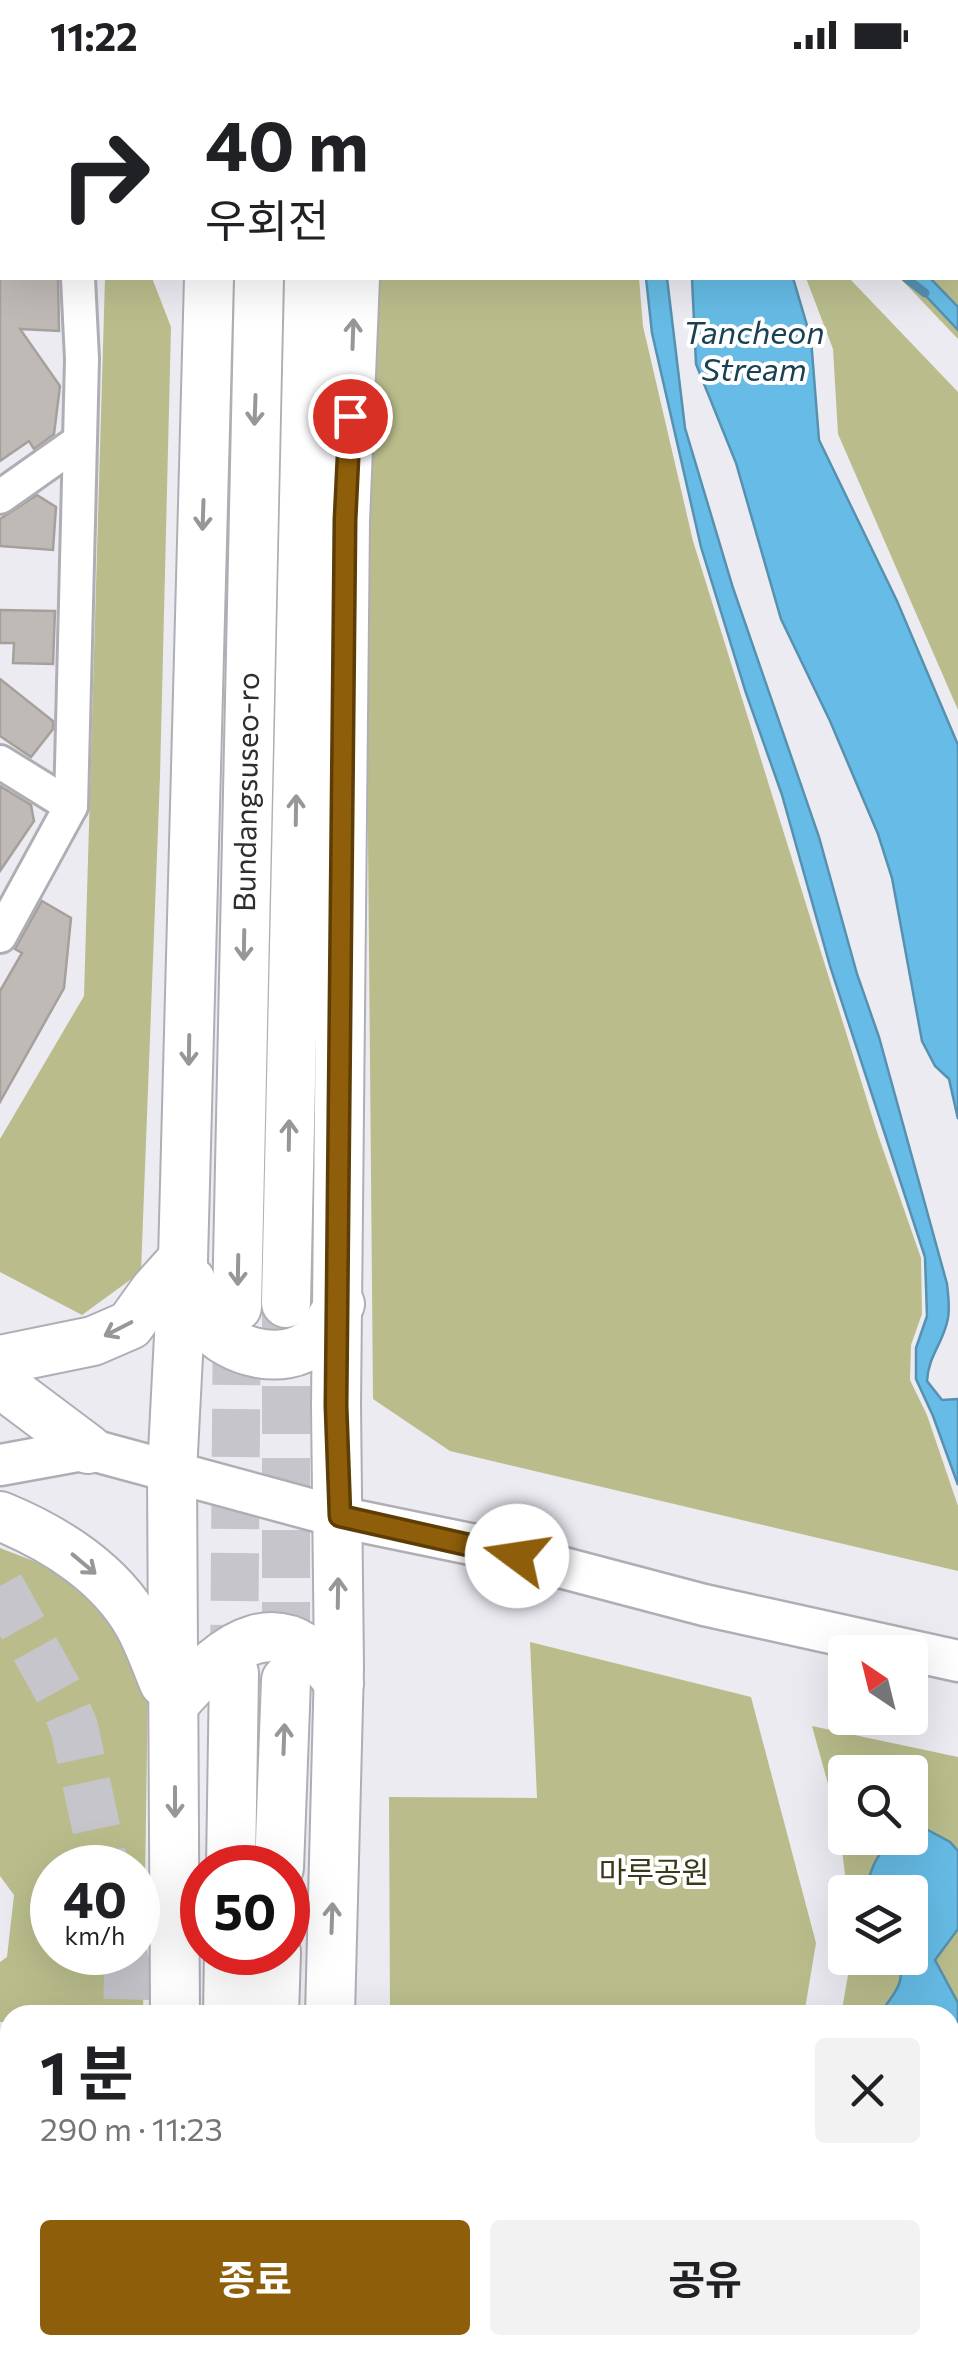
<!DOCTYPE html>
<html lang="ko">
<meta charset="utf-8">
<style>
body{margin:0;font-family:Commissioner,"Noto Sans KR",sans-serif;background:#f2f2f2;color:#202124;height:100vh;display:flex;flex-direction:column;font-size:38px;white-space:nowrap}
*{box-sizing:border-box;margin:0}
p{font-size:32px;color:#757577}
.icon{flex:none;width:55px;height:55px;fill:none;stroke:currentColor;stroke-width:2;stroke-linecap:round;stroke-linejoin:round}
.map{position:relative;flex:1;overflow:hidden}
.details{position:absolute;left:0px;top:1935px;width:960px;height:350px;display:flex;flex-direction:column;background:#fff;border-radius:30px 30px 0 0;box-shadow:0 10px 40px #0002}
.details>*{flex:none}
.top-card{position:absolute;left:0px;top:0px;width:960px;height:210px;box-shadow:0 10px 40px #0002;background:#fff;color:#202124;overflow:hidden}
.needle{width:65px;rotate:325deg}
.controls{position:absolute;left:828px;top:1565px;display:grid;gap:20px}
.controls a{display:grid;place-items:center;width:100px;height:100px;border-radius:10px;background:#fff;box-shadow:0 10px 40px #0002;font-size:50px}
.speed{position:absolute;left:30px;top:1775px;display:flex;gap:20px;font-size:50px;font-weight:700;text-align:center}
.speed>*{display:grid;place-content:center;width:130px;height:130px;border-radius:50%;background:#fff;box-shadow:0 10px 40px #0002;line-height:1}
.speed small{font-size:25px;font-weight:400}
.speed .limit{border:15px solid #d22;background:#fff;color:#111}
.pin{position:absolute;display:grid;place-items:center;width:85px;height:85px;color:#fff;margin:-42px;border:5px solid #fff;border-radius:50%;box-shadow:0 2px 10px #0007}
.me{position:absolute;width:110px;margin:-55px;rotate:284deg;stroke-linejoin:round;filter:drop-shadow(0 0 8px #0008)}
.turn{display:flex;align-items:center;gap:35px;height:210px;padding:0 40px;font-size:45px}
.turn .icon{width:130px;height:130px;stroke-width:2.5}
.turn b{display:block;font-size:70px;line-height:85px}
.round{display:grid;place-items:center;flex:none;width:105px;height:105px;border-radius:10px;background:#f2f2f2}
.summary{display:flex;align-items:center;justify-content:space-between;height:170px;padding:0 40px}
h1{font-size:60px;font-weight:700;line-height:75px}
.button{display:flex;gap:20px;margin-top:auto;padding:20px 40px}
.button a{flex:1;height:115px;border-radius:10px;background:#8f5e0a;color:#fff;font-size:40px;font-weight:700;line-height:115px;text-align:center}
.button a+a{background:#f2f2f2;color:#202124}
.status{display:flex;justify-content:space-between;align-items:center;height:70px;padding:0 50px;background:#fff;direction:ltr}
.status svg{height:28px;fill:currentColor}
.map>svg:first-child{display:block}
.green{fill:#babd8b;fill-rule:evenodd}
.water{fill:#66bce6;stroke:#5691b0;stroke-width:2.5}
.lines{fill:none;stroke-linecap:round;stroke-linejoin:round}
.stream{stroke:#5691b0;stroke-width:9}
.building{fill:#c0bab6;stroke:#a6a09c;stroke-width:2.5}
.highway-tunnel{stroke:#c6c5cb;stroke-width:48;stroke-dasharray:48 24;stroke-linecap:butt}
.minor-casing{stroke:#afaeb5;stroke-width:38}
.major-casing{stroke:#afaeb5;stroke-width:45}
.highway-casing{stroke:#afaeb5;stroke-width:52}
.minor{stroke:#fff;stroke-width:32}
.major{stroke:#fff;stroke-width:40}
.highway{stroke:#fff;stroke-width:48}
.oneway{stroke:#979698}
.route-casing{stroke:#5d3d06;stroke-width:25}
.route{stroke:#8f5e0a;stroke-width:18}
.labels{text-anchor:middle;stroke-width:8;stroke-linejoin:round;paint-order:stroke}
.street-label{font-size:30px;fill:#2f2e31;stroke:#fff}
.park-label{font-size:30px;fill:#3a3b18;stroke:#fff}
.water-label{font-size:32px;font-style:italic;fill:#1a4153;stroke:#fff}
</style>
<div class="status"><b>11:22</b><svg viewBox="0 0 49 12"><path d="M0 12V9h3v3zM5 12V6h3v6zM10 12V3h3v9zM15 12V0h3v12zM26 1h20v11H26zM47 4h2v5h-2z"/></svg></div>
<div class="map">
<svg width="958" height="2285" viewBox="0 0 958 2285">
<rect width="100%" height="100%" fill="#ecebf2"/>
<g class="green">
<path d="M 385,0 L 630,0 L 385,2 Z"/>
<path d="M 792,0 L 958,0 L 958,269 L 900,208 L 958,208 L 958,2 Z"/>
<path d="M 105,208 L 152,208 L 171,257 L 160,707 L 141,1202 L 82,1245 L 0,1202 L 0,1069 L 84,926 Z"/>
<path d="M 377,208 L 639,208 L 643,256 L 693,471 L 877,1062 L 921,1188 L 922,1244 L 911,1275 L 910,1310 L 927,1345 L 958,1436 L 958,1501 L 450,1381 L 373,1329 L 366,544 Z"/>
<path d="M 806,208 L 849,208 L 958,322 L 958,640 L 838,364 L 833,279 Z"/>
<path d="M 0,1478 L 75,1507 L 93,1522 L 148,1614 L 143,1945 L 10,1945 L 10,1952 L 0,1952 L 0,1892 L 7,1887 L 14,1825 L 0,1806 ZM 52,1798 L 138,1798 L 138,1882 L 52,1882 Z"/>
<path d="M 530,1572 L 751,1627 L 816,1873 L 804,1945 L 390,1945 L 389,1727 L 537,1728 Z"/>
<path d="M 812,1656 L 958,1687 L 958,1781 L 950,1772 L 928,1760 L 910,1764 L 910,1702 L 845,1702 L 845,1768 L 902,1768 L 888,1773 L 866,1822 L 847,1822 L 839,1754 Z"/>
<path d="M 958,1859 L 958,1939 L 935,1890 Z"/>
<path d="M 851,1888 L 896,1888 C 909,1914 892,1923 880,1945 L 841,1945 Z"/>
<path d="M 958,1989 L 958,2285 L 906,2285 L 907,2275 L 950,2275 L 950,2034 Z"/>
<path d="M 10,1993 L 10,2275 L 85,2275 L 85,2285 L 0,2285 L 0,1998 Z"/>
<path d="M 545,2275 L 749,2275 L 747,2285 L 545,2285 Z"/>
</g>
<g class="water">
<path d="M 646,208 L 667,208 L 685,358 L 733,518 L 819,767 L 857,904 L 879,967 L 947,1214 C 948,1224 950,1237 948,1248 C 944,1272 928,1286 927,1311 L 942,1330 L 958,1329 L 958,1415 L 933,1346 L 916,1309 L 916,1278 L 927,1246 L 925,1187 L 830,896 L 782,725 L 746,623 L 701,477 L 652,263 Z"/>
<path d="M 692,208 L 793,208 L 811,269 L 819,370 L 897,531 L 958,675 L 958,1049 L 949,1009 L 935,996 L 922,971 L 892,808 L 878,764 L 830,651 L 781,549 L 736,393 L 696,294 Z"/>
<path d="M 909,208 L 930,208 L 958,237 L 958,260 Z"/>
<path d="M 928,1760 L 950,1772 L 958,1781 L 958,1859 L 935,1890 L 958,1933 L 958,1989 L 950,2034 L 950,1945 L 880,1945 C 892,1923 909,1914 896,1888 L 910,1888 L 910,1822 L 866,1820 C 875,1777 889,1770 928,1760 Z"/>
<path d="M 815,2275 L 907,2275 L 906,2285 L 813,2285 Z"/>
</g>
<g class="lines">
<path class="stream" d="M 906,208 L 925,223"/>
</g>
<g class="building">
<path d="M 0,208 L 58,208 L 59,261 L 20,259 L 60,316 L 54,364 L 34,379 L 29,371 L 0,391 Z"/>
<path d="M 37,425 L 56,437 L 53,480 L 0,476 L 0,449 Z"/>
<path d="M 0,540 L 55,541 L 53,594 L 13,593 L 14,573 L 0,573 Z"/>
<path d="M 0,609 L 53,651 L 53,659 L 31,687 L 0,666 Z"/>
<path d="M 0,716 L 31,735 L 34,751 L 0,801 Z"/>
<path d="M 42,831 L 71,848 L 64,918 L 0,1032 L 0,921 L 22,883 L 15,879 Z"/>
</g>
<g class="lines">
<g class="highway-tunnel">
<path d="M 286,1244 L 286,1610"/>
<path d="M 0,1516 L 60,1624 L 74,1657 L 105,1798"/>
<path d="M 234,1603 L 237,1237"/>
<path d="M 123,1882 L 128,1904 L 127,1945"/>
</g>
<g class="minor-casing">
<g id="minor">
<path d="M 0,12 L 2,15"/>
<path d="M 0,183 L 2,181"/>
<path d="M 0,427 L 78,372"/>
<path d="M 0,692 L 71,736"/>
<path d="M 0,866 L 71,736 L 82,289 L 78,208"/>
</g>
</g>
<g class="major-casing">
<path id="major" d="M 0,1395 L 88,1379 L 339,1447 L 480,1476 L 704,1535 L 958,1591"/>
</g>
<g class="highway-casing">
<g id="highway">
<path d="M 214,2 L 214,0"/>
<path d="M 265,2 L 266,0"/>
<path d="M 316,2 L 316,0"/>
<path d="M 364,2 L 364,0"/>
<path d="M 191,1211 C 196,1224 199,1244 208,1255 C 230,1283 284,1296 313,1272 C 325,1262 332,1247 340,1234"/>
<path d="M 286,1233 L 309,208"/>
<path d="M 237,1237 L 259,208"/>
<path d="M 0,1290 L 93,1271 L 130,1255 L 155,1220 L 183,1189"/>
<path d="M 0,1313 L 88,1379"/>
<path d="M 0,1446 C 54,1468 110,1503 139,1555 C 149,1573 156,1594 164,1613"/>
<path d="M 174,1634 C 227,1572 281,1531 339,1613"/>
<path d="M 231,1798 L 234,1603"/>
<path d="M 279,1798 L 286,1610"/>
<path d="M 175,1945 L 172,1402 L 183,1189 L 209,208"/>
<path d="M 228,1945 L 229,1882"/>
<path d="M 274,1945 L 276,1882"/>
<path d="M 330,1945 L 339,1597 L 336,1336 L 345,451 L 355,208"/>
<path d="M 124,2275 L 124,2285"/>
<path d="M 176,2285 L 177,2275"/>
<path d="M 222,2285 L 222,2275"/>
<path d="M 262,2285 L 262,2275"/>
<path d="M 322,2285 L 323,2275"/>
</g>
</g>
<use href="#minor" class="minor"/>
<use href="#major" class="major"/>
<use href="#highway" class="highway"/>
</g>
<defs><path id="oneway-shaft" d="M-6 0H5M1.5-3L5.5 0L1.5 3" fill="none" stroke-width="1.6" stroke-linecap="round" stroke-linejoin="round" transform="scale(2.5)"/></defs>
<g class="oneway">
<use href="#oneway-shaft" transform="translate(353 264) rotate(-88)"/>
<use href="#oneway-shaft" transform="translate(255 340) rotate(92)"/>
<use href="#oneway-shaft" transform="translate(203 445) rotate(92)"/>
<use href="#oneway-shaft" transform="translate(296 740) rotate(-89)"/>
<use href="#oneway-shaft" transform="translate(244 875) rotate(91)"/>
<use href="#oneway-shaft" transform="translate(189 980) rotate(91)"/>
<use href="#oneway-shaft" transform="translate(289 1065) rotate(-89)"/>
<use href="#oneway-shaft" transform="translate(238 1200) rotate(91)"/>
<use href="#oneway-shaft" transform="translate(118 1259) rotate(153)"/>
<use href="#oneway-shaft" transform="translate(84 1494) rotate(40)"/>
<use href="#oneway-shaft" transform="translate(338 1523) rotate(-89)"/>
<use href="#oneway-shaft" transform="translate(284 1669) rotate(-88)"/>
<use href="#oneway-shaft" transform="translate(175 1732) rotate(90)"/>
<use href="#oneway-shaft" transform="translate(332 1848) rotate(-88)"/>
</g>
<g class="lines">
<g class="route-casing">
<path id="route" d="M 350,346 L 345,450 L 336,1336 L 340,1446 L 517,1486"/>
</g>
<use href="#route" class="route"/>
</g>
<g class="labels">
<g class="street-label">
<text transform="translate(247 722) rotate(-89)" y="10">Bundangsuseo-ro</text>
</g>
<g class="park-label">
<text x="654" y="1813">마루공원</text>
</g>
<g class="water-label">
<text x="754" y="274">Tancheon<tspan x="754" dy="37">Stream</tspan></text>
</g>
</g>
</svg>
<div class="controls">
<a><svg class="needle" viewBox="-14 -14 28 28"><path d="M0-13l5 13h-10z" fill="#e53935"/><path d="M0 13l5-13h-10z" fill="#757577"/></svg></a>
<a><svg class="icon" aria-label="search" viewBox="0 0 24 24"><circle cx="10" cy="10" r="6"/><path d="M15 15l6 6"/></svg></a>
<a><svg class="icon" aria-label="layers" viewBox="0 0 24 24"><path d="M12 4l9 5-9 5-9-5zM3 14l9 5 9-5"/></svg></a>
</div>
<div class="speed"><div>40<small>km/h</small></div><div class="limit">50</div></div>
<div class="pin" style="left:350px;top:346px;background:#d93025"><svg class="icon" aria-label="arrive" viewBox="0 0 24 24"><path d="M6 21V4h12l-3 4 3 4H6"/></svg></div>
<svg class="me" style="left:517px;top:1486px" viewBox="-20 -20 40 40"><circle r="19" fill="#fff"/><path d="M0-13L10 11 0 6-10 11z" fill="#8f5e0a"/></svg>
<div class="top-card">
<div class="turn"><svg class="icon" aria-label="right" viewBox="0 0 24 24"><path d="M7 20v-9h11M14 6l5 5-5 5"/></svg><div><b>40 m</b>우회전</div></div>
</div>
<section class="details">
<div class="summary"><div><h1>1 분</h1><p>290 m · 11:23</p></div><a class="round"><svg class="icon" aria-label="close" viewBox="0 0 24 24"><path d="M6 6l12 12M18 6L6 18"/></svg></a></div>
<div class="button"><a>종료</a><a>공유</a></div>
</section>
</div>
